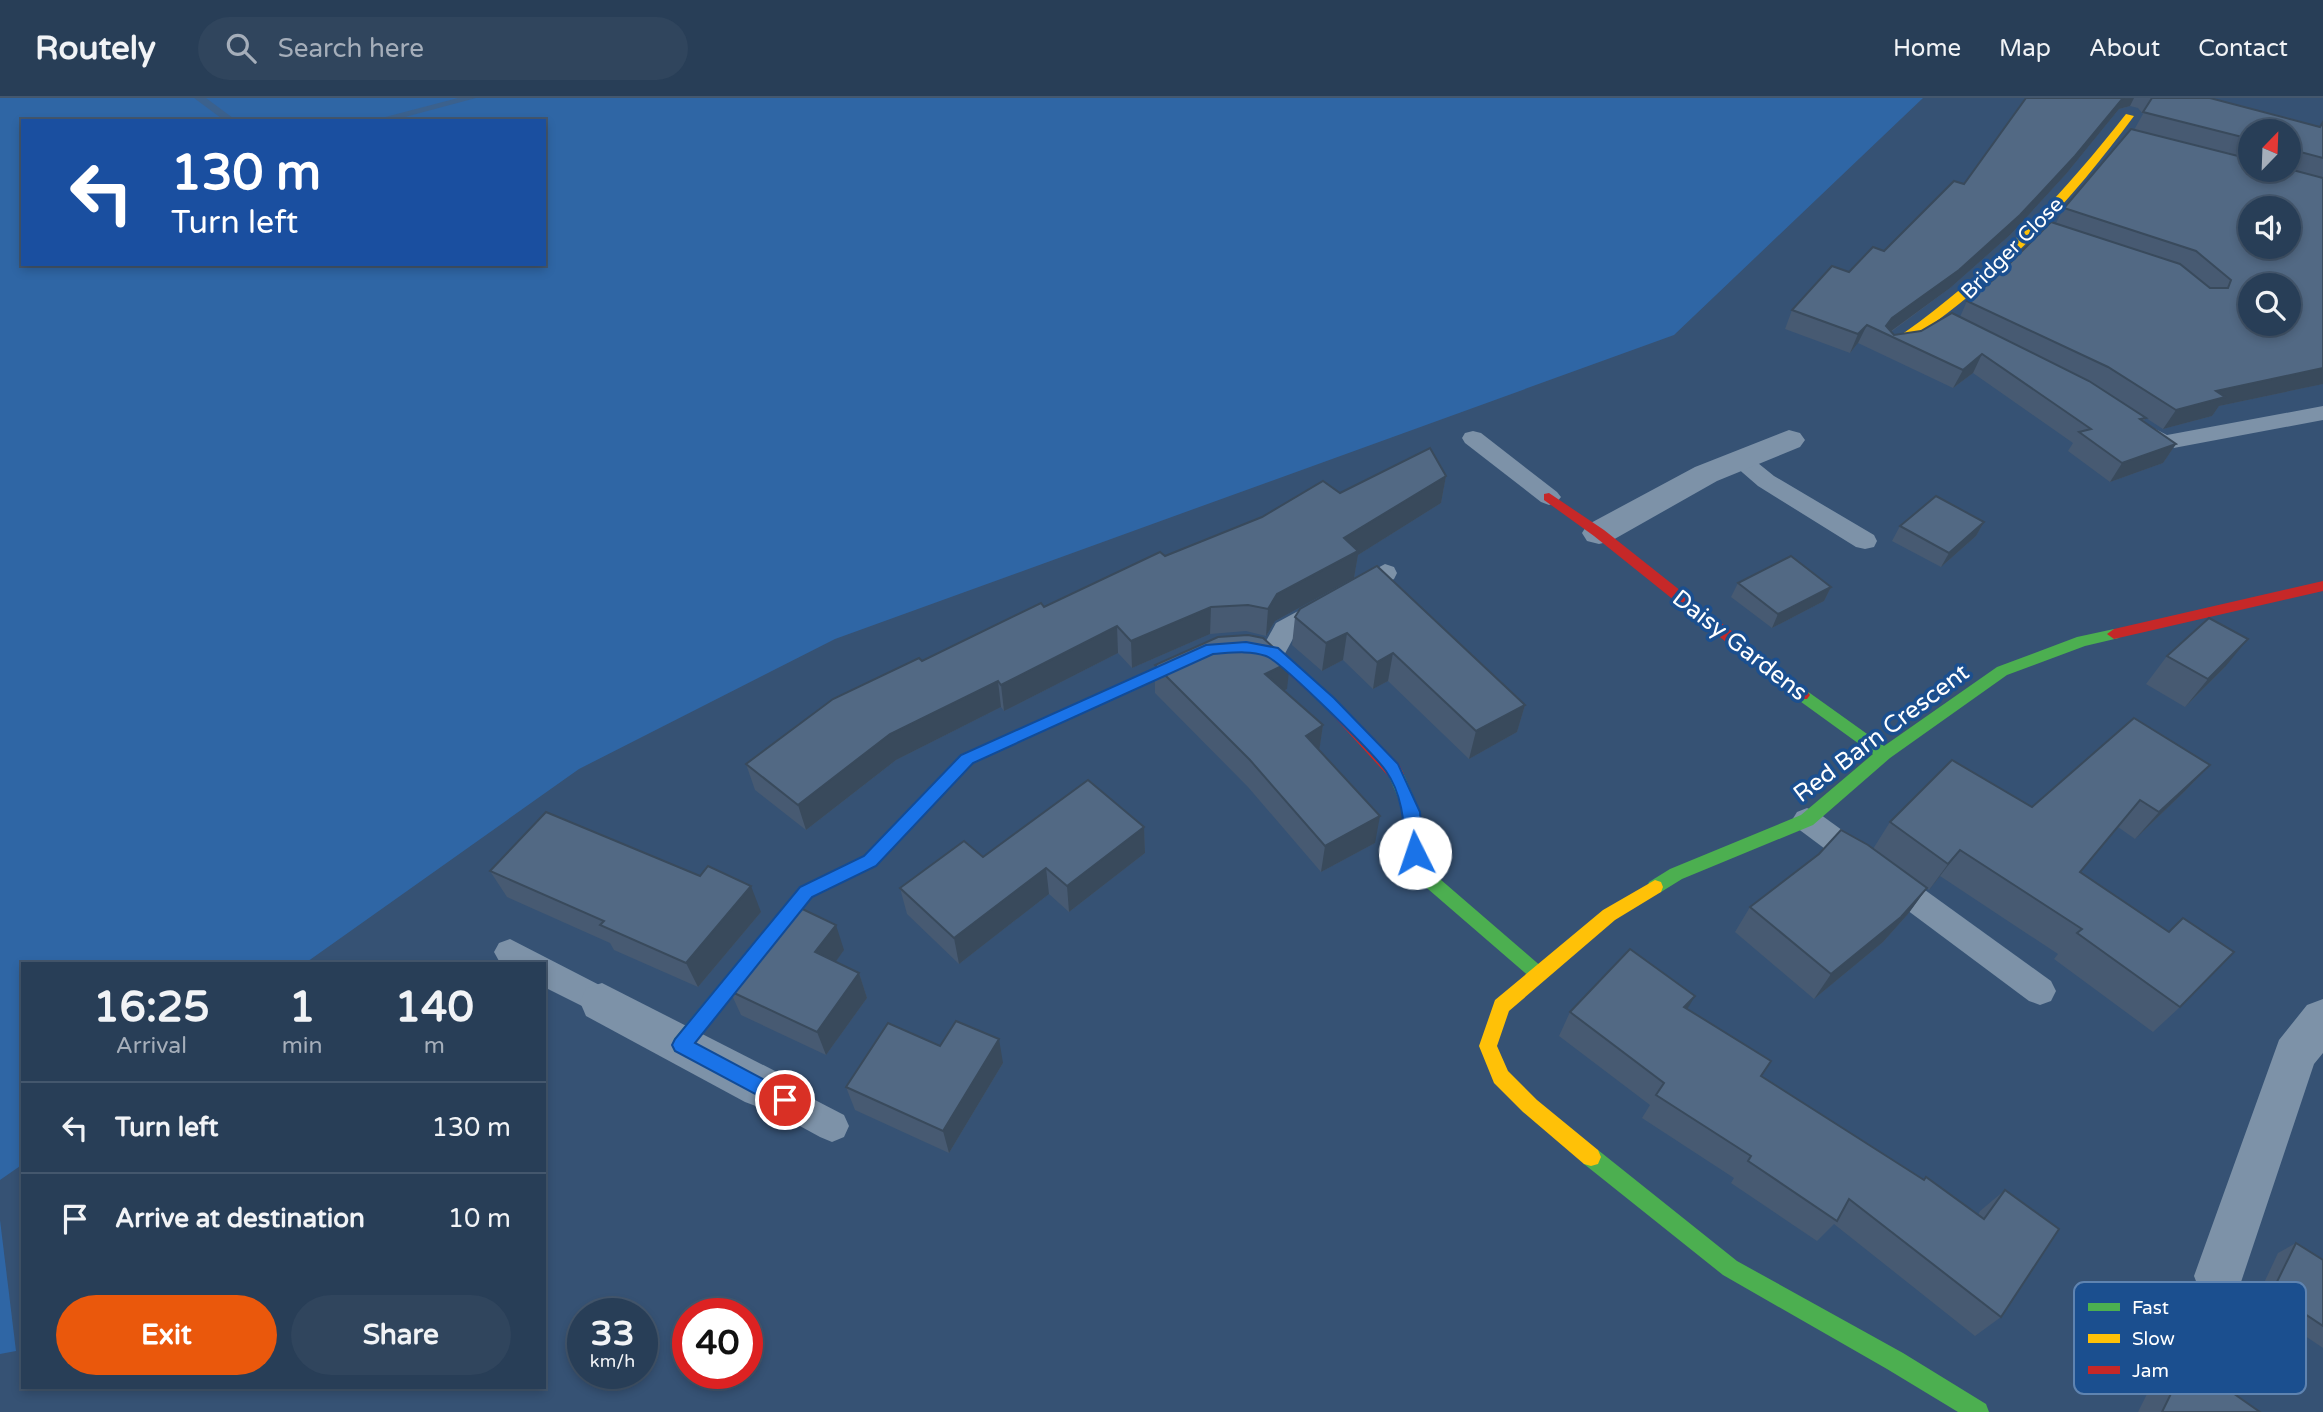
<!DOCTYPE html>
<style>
body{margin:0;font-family:"Varela Round",sans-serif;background:#30455d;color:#f1f3f6;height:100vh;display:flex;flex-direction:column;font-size:26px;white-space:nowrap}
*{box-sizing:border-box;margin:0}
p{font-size:23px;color:#a5aeba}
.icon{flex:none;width:38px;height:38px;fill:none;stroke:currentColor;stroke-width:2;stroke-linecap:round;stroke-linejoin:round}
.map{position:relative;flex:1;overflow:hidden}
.sheet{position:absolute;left:21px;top:864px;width:525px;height:427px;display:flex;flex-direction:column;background:#283e57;border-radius:0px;box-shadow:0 4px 10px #0003,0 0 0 2px #44576d}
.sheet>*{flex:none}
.banner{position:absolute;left:21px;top:21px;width:525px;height:147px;border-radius:0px;box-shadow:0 4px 10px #0003,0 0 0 2px #44576d;background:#1a4fa0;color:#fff;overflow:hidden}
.needle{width:46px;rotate:23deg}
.tools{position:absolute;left:2238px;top:21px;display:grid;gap:14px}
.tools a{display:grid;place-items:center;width:63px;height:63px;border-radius:50%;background:#283e57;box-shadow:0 4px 10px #0003,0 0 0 2px #44576d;font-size:35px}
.speed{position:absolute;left:567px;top:1200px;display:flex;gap:14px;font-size:35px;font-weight:700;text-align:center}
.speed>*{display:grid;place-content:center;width:91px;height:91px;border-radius:50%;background:#283e57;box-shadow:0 4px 10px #0003,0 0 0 2px #44576d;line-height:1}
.speed small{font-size:18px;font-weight:400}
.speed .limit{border:10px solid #d22;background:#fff;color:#111}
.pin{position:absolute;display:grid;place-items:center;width:60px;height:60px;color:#fff;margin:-30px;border:4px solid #fff;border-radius:50%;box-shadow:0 2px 7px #0007}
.me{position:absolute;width:77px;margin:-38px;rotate:356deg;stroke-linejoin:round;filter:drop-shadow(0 0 5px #0008)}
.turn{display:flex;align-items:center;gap:24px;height:147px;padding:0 35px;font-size:32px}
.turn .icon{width:91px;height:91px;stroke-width:2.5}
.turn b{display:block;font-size:49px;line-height:60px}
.eta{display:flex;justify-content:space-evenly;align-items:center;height:119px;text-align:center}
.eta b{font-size:42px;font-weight:700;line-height:49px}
.cta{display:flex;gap:14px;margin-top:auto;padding:14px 35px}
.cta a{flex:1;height:80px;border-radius:42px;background:#ea580c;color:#fff;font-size:28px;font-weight:700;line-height:80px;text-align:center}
.cta a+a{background:#30455d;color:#f1f3f6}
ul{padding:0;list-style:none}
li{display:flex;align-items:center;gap:21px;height:91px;padding:0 35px;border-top:2px solid #44576d}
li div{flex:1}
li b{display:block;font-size:26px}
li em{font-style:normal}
header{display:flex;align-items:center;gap:42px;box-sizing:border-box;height:98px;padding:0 35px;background:#283e57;border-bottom:2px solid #44576d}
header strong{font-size:33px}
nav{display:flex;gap:38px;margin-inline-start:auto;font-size:24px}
.search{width:490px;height:63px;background:#30455d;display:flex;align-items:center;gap:18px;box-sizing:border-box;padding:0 24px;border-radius:38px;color:#a5aeba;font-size:26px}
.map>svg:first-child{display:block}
.green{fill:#2f66a5;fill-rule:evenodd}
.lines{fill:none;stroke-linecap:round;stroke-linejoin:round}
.stream{fill:#3b618d;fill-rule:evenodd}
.lane{fill:#7d92a8;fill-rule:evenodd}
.street{fill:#7d92a8;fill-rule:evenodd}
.fast{fill:#4caf50;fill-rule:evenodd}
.slow{fill:#ffc107;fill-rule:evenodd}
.jam{fill:#c62828;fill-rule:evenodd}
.wall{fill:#475a72;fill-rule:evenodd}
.shaded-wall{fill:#394a5c}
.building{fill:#526984;stroke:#394a5c;stroke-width:2;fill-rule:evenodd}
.route{fill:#1a73e8;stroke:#114b97;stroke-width:2}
.labels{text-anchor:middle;stroke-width:7;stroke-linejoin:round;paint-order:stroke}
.far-street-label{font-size:21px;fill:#fff;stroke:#1b4f8f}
.street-label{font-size:24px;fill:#fff;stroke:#1b4f8f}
.key{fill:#1b4f8f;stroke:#5f84b1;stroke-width:2}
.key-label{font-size:19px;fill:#fff}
</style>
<header>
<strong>Routely</strong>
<div class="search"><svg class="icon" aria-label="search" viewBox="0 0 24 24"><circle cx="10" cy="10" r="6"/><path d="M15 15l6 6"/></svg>Search here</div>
<nav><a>Home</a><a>Map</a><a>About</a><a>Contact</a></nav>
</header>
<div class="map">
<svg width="2323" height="1314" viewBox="0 0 2323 1314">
<rect width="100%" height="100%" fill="#365274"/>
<g class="green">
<path d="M 0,0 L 1923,0 L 1674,237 L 835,541 L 579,671 L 304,866 L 23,866 L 23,1066 L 0,1082 ZM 23,23 L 544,23 L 544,166 L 23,166 Z"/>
<path d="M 0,1122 L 16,1253 L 0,1256 Z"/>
</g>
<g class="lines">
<g class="stream">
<path d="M 194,0 L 206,0 L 237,23 L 225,23 Z"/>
<path d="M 458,0 L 476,0 L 390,23 L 370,23 Z"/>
</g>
<g class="lane">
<path d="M 2323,308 L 2323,322 L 2163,352 L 2155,350 L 2129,330 L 2132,325 L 2140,323 L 2167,337 Z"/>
<path d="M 1473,333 L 1481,335 L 1557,394 L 1561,399 L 1557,404 L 1549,407 L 1541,404 L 1465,345 L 1462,340 L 1465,335 Z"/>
<path d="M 1740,355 L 1748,357 L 1774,378 L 1874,437 L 1877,443 L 1874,449 L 1865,451 L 1856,449 L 1758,388 L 1728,362 L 1732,357 Z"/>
<path d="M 1385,466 L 1394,469 L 1397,475 L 1394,481 L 1295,537 L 1282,561 L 1273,563 L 1264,561 L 1260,554 L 1276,525 Z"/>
<path d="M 1807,710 L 1817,714 L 2051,883 L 2056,893 L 2051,903 L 2040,907 L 2029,903 L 1797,730 L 1792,722 L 1797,714 Z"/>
<path d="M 510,841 L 613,894 L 618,904 L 613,914 L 602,918 L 544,889 L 544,866 L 504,866 L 499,863 L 494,854 L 499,845 Z"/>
<path d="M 761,974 L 844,1017 L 849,1028 L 844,1039 L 832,1044 L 820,1039 L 749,1000 L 744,989 L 749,978 Z"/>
</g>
<g class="street">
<path d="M 1789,332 L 1800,335 L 1805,342 L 1800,349 L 1717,383 L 1611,443 L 1599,446 L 1587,443 L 1582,435 L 1587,427 L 1695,369 Z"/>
<path d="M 602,885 L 777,974 L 784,989 L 777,1004 L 761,1010 L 745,1004 L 586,918 L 580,904 L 586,890 Z"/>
<path d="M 2323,901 L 2323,955 L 2314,966 L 2237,1196 L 2219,1203 L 2201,1196 L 2194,1178 L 2279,942 L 2307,907 Z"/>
</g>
<g class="fast">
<path d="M 2114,531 L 2119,532 L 2121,536 L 2119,540 L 2085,548 L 2007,577 L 1890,660 L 1813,727 L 1682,781 L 1661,794 L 1655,796 L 1649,794 L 1647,789 L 1649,784 L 1670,771 L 1801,717 L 1873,656 L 1797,601 L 1794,597 L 1797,593 L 1807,593 L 1884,648 L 1997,569 L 2077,539 Z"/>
<path d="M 1122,585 L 1130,591 L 1127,595 L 973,665 L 876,768 L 812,799 L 688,953 L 681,955 L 674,953 L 672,947 L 674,941 L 800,789 L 864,758 L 961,657 Z"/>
<path d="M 1396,670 L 1402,672 L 1420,714 L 1423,755 L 1433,775 L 1543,870 L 1546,875 L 1543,880 L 1537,883 L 1531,880 L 1421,785 L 1407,755 L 1404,714 L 1388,676 L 1390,672 Z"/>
<path d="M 1591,1050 L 1598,1052 L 1737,1163 L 1903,1255 L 1986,1306 L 1989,1314 L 1958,1314 L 1887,1271 L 1723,1177 L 1584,1066 L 1581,1059 L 1584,1052 Z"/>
</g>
<g class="slow">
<path d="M 2126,16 L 2134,18 C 2075,98 2005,176 1923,233 C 1914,239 1902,251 1891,250 L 1891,244 C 1983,181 2057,104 2126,16 Z"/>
<path d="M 1655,782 L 1661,784 L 1663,789 L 1661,794 L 1615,822 L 1509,913 L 1497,948 L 1508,973 L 1537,1002 L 1598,1052 L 1601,1059 L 1598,1066 L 1591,1068 L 1584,1066 L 1523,1014 L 1494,985 L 1479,948 L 1495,902 L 1603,812 Z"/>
</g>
<g class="jam">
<path d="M 1549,395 L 1604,432 L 1807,593 L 1810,597 L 1807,601 L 1797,601 L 1594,438 L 1544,402 L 1544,396 Z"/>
<path d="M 2323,483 L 2323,493 L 2114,541 L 2107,536 L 2114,531 Z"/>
<path d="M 1246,544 L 1278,550 L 1334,600 L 1399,666 L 1404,676 L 1402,680 L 1390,680 L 1324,608 L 1269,558 L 1246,554 L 1213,556 L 1127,595 L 1122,597 L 1114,591 L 1117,587 L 1206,547 Z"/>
</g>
</g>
<g class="wall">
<path d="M 2026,0 L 2210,0 L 2320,29 L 2323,24 L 2323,286 L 2219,308 L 2212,318 L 2163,331 L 2146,320 L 2143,324 L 2176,346 L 2163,365 L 2110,384 L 2068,353 L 2073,345 L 1973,275 L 1953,290 L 1858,245 L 1850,255 L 1785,231 L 1792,212 L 1849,174 L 1884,153 L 1964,86 ZM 2130,8 L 2138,10 L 2143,16 L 2134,32 L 2064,110 L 2056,125 L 1994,181 L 1967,203 L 1960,219 L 1921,233 L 1894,237 L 1891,234 L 1950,190 L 2011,136 L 2066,76 L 2119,11 ZM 2250,33 L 2289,33 L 2289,72 L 2250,72 Z"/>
<path d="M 1446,378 L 1441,405 L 1358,457 L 1354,480 L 1275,523 L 1266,538 L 1246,533 L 1210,536 L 1132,570 L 1118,555 L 1004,613 L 1001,609 L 896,662 L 806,732 L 755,692 L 746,666 L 922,563 L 1044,509 L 1165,458 L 1340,395 Z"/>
<path d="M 1984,424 L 1976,438 L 1941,469 L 1892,443 L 1900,428 Z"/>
<path d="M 1738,485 L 1831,489 L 1824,503 L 1772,530 L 1731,499 Z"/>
<path d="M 1300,511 L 1525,607 L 1517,634 L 1469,661 L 1388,583 L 1373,591 L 1343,562 L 1322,573 L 1292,547 L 1295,519 Z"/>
<path d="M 2167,558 L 2225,569 L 2185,609 L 2146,586 Z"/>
<path d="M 1155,567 L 1287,591 L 1284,593 L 1323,627 L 1319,653 L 1375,745 L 1321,774 L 1248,689 L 1155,595 Z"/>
<path d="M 2210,667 L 2185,693 L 2135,741 L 2118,729 L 2080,774 L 2180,909 L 2153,934 L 2054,861 L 2058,856 L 1940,778 L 1929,792 L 1917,783 L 1927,790 L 1908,816 L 1883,844 L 1814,901 L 1735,834 L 1750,809 L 1873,751 L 1890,724 L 2032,709 Z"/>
<path d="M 1144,729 L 1145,755 L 1069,814 L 1049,796 L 959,866 L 907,816 L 900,790 L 983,759 Z"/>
<path d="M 490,773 L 761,814 L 698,889 L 614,852 L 610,845 L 507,799 Z"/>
<path d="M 844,852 L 835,864 L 859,875 L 867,900 L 826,957 L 741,917 L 730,893 L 733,889 L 731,884 Z"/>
<path d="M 1687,911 L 1761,978 L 1923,1082 L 1926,1079 L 1978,1117 L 1980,1113 L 2005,1092 L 2001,1219 L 1975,1238 L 1834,1126 L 1817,1143 L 1731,1085 L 1734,1080 L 1642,1020 L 1650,1007 L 1559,938 L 1570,914 Z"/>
<path d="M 940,948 L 1003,965 L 949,1055 L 855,1012 L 846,989 Z"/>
<path d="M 2296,1145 L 2323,1162 L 2323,1250 L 2255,1204 L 2278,1155 Z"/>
<path d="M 2187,1263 L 2260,1314 L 2138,1314 L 2155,1280 Z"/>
</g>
<g class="shaded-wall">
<path d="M 2123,0 L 2134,0 L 2130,8 L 2119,11 L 2066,76 L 2011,136 L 1950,190 L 1887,236 L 1886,228 L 1892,220 Z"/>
<path d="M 1867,227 L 1858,245 L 1850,255 L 1858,236 Z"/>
<path d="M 1982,256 L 1973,275 L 1953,290 L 1963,272 Z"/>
<path d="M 2323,270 L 2323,286 L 2219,308 L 2212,318 L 2163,331 L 2176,312 L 2216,293 Z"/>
<path d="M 2176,346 L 2163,365 L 2110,384 L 2122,365 Z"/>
<path d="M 1446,378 L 1441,405 L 1358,457 L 1354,480 L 1275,523 L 1266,538 L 1268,511 L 1277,496 L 1344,440 Z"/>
<path d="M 1984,424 L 1976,438 L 1941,469 L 1949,455 Z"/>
<path d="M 1831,489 L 1824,503 L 1772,530 L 1778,516 Z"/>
<path d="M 1211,509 L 1210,536 L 1132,570 L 1131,543 Z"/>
<path d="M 1117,528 L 1118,555 L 1004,613 L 1001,587 Z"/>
<path d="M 1347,535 L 1343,562 L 1322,573 L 1326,545 Z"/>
<path d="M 2248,541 L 2225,569 L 2185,609 L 2208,581 Z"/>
<path d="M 1393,555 L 1388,583 L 1373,591 L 1377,564 Z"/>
<path d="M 1290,564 L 1287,591 L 1262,604 L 1265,576 Z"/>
<path d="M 998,583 L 1001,609 L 896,662 L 806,732 L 798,707 L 890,636 Z"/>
<path d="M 1525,607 L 1517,634 L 1469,661 L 1476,633 Z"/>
<path d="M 1323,627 L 1319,654 L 1306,638 Z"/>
<path d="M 2210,667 L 2185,693 L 2135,741 L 2159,714 Z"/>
<path d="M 1380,718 L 1375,745 L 1321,774 L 1325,748 Z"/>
<path d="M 1144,729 L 1145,755 L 1069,814 L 1067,788 Z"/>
<path d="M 1960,752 L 1940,778 L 1929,792 L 1948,766 Z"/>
<path d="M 1046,770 L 1049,796 L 959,866 L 954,840 Z"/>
<path d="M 751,788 L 761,814 L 698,889 L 686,865 Z"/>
<path d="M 1927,790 L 1908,816 L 1883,844 L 1814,901 L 1831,876 Z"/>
<path d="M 836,827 L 844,852 L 824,880 L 815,854 Z"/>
<path d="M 859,875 L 867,900 L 826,957 L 817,934 Z"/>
<path d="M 1695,898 L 1681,922 L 1684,909 Z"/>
<path d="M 999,941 L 1003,965 L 949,1055 L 943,1033 Z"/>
</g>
<g class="building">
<path d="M 2026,0 L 2123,0 L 2075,58 L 2020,117 L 1959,172 L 1892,220 L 1886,228 L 1894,237 L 1921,233 L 1952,215 L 2089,283 L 2146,320 L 2140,321 L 2176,346 L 2122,365 L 2079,334 L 2091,331 L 1982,256 L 1963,272 L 1867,227 L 1858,236 L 1792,212 L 1832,168 L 1849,174 L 1873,149 L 1884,153 L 1954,83 L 1964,86 Z"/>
<path d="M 2152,0 L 2210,0 L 2320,29 L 2323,24 L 2323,60 L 2293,52 L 2289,52 L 2289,33 L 2250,33 L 2250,41 L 2143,14 Z"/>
<path d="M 2131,31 L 2250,61 L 2250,72 L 2289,71 L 2323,80 L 2323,270 L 2216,293 L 2225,299 L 2176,312 L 2108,269 L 1967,203 L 1994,181 L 2051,124 L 2180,166 L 2210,190 L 2228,190 L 2231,182 L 2196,153 L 2064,110 ZM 2250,110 L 2289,110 L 2289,149 L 2250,149 ZM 2250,187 L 2289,187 L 2289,226 L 2250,226 Z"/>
<path d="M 1430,350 L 1446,378 L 1344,440 L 1358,453 L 1277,496 L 1268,511 L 1248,507 L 1211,509 L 1131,543 L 1117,528 L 1001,587 L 998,583 L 890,636 L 798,707 L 746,666 L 833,601 L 919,560 L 922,563 L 1041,505 L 1044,509 L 1160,454 L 1165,458 L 1262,419 L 1323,383 L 1340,395 Z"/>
<path d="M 1936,398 L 1984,424 L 1949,455 L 1900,428 Z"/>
<path d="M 1791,458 L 1831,489 L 1778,516 L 1738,485 Z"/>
<path d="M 1377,468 L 1525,607 L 1476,633 L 1393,555 L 1377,564 L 1347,535 L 1326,545 L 1295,519 L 1300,511 Z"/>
<path d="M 2209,520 L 2248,541 L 2208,581 L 2167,558 Z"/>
<path d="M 1248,537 L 1263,540 L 1290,564 L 1265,576 L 1323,627 L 1306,638 L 1380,718 L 1325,748 L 1250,662 L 1155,567 L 1218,539 Z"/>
<path d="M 2134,620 L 2210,667 L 2159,714 L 2140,702 L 2080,774 L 2169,834 L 2183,820 L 2234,854 L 2180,909 L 2077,835 L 2082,831 L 1960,752 L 1948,766 L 1890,724 L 1952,662 L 2032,709 Z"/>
<path d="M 1088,682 L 1144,729 L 1067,788 L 1046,770 L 954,840 L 900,790 L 964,743 L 983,759 Z"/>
<path d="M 546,714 L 700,778 L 708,768 L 751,788 L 686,865 L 600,827 L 604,823 L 490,773 Z"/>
<path d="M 1841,732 L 1868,747 L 1927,790 L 1901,819 L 1831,876 L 1750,809 L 1819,756 Z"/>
<path d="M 794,807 L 836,827 L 815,854 L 859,875 L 817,934 L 730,893 L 735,886 L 731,884 Z"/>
<path d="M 1630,851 L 1695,898 L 1684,909 L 1771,963 L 1761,978 L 1924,1082 L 1926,1079 L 1984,1121 L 2005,1092 L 2059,1131 L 2001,1219 L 1849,1101 L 1837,1123 L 1748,1063 L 1751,1058 L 1656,997 L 1664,985 L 1570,914 Z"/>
<path d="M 956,923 L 999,941 L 943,1033 L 846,989 L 888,925 L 940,948 Z"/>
<path d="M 2296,1145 L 2323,1162 L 2323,1228 L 2272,1194 Z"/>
<path d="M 2187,1263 L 2260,1314 L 2162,1314 Z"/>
</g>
<path class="route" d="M 1246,544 L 1278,550 L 1334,600 L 1398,666 L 1420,714 L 1423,755 L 1420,760 L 1409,760 L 1406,755 C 1404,727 1403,697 1386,673 C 1374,656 1281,563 1266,558 C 1249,552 1230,555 1213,556 L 973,665 L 876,768 L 812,799 L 695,945 L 791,996 L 794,1002 L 791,1008 L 785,1011 L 778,1008 L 675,953 L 672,947 L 675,941 L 800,789 L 864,758 L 961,657 L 1206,547 Z"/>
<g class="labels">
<g class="far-street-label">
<text transform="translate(2012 150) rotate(-45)" y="7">Bridger Close</text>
</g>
<g class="street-label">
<text transform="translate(1740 547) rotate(38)" y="8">Daisy Gardens</text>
<text transform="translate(1881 635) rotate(-37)" y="8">Red Barn Crescent</text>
</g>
</g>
<rect x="2074" y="1184" width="232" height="112" rx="10" class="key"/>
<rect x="2088" y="1205" width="32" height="8" fill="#4caf50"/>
<rect x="2088" y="1236" width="32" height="9" fill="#ffc107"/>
<rect x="2088" y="1268" width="32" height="8" fill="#c62828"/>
<g class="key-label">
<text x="2132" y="1216">Fast</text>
<text x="2132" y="1247">Slow</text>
<text x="2132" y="1279">Jam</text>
</g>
</svg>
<div class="tools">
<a><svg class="needle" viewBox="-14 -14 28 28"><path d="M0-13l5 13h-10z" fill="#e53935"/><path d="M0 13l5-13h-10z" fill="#a5aeba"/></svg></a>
<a><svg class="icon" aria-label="sound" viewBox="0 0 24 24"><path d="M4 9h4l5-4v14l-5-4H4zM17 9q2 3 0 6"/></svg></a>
<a><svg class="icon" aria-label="search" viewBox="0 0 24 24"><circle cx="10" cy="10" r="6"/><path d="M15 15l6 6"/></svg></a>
</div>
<div class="speed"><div>33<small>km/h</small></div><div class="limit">40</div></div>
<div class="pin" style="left:785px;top:1002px;background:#d93025"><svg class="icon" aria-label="arrive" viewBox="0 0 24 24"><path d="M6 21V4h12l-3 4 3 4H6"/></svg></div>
<svg class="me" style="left:1415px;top:755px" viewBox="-20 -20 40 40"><circle r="19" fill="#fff"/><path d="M0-13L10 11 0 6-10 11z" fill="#1a73e8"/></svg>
<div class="banner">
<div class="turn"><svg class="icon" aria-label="left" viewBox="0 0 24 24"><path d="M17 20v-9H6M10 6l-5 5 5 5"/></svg><div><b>130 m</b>Turn left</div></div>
</div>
<section class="sheet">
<div class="eta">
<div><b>16:25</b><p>Arrival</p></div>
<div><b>1</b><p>min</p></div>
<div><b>140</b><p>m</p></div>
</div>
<ul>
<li><svg class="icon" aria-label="left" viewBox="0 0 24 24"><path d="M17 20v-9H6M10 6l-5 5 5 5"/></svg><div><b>Turn left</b></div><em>130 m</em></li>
<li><svg class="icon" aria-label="arrive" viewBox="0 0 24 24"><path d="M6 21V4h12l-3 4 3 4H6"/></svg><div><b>Arrive at destination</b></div><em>10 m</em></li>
</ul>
<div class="cta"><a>Exit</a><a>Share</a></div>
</section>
</div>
